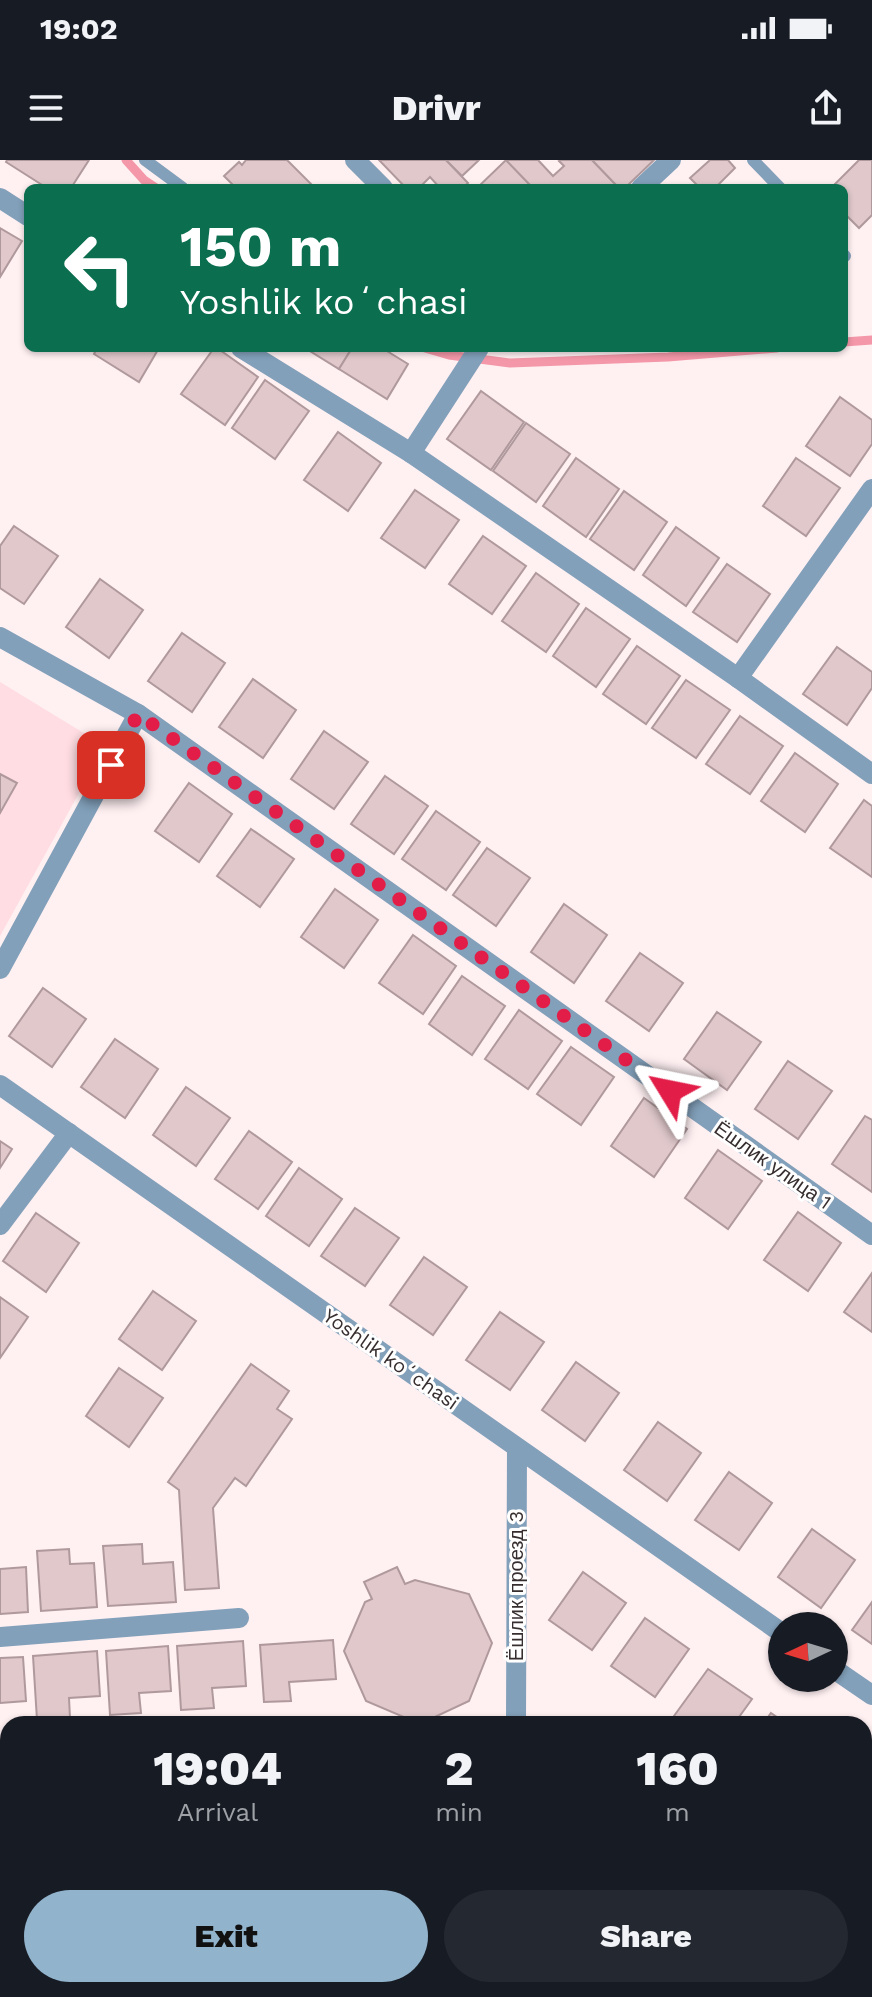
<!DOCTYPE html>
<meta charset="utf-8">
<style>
body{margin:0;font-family:"Work Sans",sans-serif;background:#242831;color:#f1f3f6;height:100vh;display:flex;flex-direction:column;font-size:30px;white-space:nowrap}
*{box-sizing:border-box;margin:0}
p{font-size:26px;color:#9ea1a6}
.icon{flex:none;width:44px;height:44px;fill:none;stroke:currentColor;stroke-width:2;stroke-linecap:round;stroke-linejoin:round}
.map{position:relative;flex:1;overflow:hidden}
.panel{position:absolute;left:0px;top:1556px;width:872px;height:282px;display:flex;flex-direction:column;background:#171b24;border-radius:24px 24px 0 0;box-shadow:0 2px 6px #0004}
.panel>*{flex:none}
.top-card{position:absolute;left:24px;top:24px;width:824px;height:168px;border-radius:12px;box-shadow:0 2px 6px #0004;background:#0b6e4f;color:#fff;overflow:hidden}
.needle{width:52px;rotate:266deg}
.fabs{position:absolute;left:768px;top:1452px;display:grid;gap:16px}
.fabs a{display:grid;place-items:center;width:80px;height:80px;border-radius:50%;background:#171b24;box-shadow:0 2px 6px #0004;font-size:40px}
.pin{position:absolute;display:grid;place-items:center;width:68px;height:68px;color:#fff;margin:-34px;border-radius:16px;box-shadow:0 4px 12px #0006}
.me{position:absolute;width:88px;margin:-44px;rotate:305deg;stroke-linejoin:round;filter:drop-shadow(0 0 6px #0008)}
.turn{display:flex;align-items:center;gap:28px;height:168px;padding:0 24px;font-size:36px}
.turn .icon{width:104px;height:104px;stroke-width:2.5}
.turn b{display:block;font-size:56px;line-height:68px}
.eta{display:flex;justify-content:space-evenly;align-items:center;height:136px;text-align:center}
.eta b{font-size:48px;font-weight:800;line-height:56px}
.button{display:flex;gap:16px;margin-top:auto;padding:16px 24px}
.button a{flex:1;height:92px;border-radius:48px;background:#91b3cc;color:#111;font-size:32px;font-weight:800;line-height:92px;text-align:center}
.button a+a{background:#242831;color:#f1f3f6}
.status{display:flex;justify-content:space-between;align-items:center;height:56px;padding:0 40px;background:#171b24;direction:ltr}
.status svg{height:22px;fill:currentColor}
header{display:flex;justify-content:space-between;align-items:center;height:104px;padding:0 24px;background:#171b24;font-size:36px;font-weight:800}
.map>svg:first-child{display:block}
.built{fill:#ffdde2}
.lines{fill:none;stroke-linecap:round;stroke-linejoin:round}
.stream{stroke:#f497a8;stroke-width:9}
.building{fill:#e0c8cb;stroke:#b0999d;stroke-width:2}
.lane{stroke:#82a0ba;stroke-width:12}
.street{stroke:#82a0ba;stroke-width:20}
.route{stroke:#e11d48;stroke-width:14;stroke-dasharray:0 25.2}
.labels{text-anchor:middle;stroke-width:6;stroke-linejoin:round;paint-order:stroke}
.street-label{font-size:20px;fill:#372e2f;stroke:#fff}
</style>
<div class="status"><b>19:02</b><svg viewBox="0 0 49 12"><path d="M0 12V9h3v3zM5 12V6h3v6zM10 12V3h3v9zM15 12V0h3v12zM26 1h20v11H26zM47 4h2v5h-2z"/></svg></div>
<header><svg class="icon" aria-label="menu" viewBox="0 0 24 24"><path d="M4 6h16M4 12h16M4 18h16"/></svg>Drivr<svg class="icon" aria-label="share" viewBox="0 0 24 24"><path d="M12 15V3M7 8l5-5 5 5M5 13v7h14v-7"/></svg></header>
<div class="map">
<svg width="872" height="1837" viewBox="0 0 872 1837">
<rect width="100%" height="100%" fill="#fff0f2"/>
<path class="built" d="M 0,522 L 105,586 L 0,776 Z"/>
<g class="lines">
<g class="stream">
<path d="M 126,0 L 144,20 L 156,28"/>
<path d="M 844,182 L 872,180"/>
<path d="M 425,188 L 449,195 L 510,203 L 668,197 L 777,188"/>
</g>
</g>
<g class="building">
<path d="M 7,0 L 89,0 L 71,28 L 47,28 L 6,2 Z"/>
<path d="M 246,0 L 287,0 L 315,28 L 236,28 L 224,16 L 239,2 L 242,5 Z"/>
<path d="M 379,0 L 446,0 L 468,23 L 463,28 L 440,28 L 430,17 L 419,28 L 406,28 Z"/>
<path d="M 446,0 L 479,0 L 462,16 Z"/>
<path d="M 506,0 L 533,28 L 477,28 Z"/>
<path d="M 506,0 L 538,0 L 553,16 L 564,6 L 559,1 L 561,0 L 592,0 L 619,28 L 533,28 Z"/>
<path d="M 592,0 L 654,0 L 625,28 L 619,28 Z"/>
<path d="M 710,0 L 728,0 L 735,8 L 715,28 L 700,28 L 690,18 Z"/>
<path d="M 859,0 L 872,0 L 872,55 L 859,68 L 844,53 L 844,28 L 831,28 Z"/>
<path d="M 0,68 L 22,81 L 0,117 Z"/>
<path d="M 97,188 L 159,188 L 139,222 L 94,194 Z"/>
<path d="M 214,188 L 217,188 L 258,217 L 225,265 L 181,234 Z"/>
<path d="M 305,188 L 352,188 L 339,209 Z"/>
<path d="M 352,188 L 382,188 L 408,204 L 387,239 L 339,209 Z"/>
<path d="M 265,220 L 309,251 L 275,299 L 232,268 Z"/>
<path d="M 481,231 L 524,262 L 491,310 L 447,279 Z"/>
<path d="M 840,237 L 872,260 L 872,284 L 850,316 L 806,286 Z"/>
<path d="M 526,263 L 570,294 L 536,342 L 493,311 Z"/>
<path d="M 338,272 L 381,303 L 348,351 L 304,320 Z"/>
<path d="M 576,298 L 619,329 L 586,377 L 543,346 Z"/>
<path d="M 796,298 L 840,328 L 806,376 L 763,346 Z"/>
<path d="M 415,330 L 459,360 L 425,408 L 381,378 Z"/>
<path d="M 624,331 L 667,362 L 634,410 L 590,379 Z"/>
<path d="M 14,366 L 58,396 L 24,444 L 0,428 L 0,386 Z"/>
<path d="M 676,367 L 719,398 L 686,446 L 643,415 Z"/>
<path d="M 483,376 L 526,406 L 492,454 L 449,424 Z"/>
<path d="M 727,404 L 770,434 L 737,482 L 693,452 Z"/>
<path d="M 536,413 L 579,444 L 546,492 L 502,461 Z"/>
<path d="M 100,419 L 143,450 L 109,498 L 66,467 Z"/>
<path d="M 586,448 L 630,479 L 596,527 L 553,496 Z"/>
<path d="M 182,473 L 225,503 L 192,552 L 148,521 Z"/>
<path d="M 637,486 L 680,516 L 646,564 L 603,534 Z"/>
<path d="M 837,487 L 872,512 L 872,528 L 847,565 L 803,534 Z"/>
<path d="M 253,519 L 296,550 L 263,598 L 219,567 Z"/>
<path d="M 686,520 L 730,550 L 696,598 L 652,568 Z"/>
<path d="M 740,556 L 783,586 L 750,634 L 706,604 Z"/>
<path d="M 324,571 L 368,602 L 334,649 L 291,619 Z"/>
<path d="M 795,593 L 838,624 L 805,672 L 761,641 Z"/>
<path d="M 0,614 L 17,623 L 0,653 Z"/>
<path d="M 385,616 L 428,646 L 394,694 L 351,664 Z"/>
<path d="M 189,623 L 232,654 L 199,702 L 155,671 Z"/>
<path d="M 864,640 L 872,646 L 872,717 L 830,688 Z"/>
<path d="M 436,651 L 480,682 L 446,730 L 402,699 Z"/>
<path d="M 251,669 L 294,699 L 260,747 L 217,716 Z"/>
<path d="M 487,688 L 530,718 L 496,766 L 453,735 Z"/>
<path d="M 335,729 L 378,760 L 344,808 L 301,777 Z"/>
<path d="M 564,744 L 607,775 L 574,823 L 531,792 Z"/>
<path d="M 413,775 L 456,806 L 423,854 L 379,823 Z"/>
<path d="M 640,793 L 683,823 L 649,871 L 606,841 Z"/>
<path d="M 462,816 L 505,846 L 472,895 L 429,864 Z"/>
<path d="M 43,828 L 86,859 L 52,907 L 9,876 Z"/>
<path d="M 519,850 L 562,881 L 528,929 L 485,899 Z"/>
<path d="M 717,852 L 761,882 L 727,930 L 684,899 Z"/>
<path d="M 115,879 L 158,909 L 125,958 L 81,927 Z"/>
<path d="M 571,887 L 614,917 L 581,965 L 537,934 Z"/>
<path d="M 788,901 L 832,931 L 798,979 L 755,949 Z"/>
<path d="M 186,927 L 230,958 L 196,1006 L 153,975 Z"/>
<path d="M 644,938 L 687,969 L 654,1017 L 611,986 Z"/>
<path d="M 865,956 L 872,960 L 872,1032 L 832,1004 Z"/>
<path d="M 249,971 L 292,1002 L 258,1049 L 215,1019 Z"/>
<path d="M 0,981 L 12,989 L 0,1008 Z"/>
<path d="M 718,990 L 762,1021 L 728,1069 L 685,1038 Z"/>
<path d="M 299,1008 L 342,1039 L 309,1086 L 266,1056 Z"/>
<path d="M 355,1048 L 399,1078 L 365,1126 L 321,1096 Z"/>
<path d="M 798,1052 L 841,1083 L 808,1131 L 764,1100 Z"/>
<path d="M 36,1053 L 79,1083 L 46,1132 L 3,1101 Z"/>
<path d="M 424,1097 L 467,1127 L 433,1175 L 390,1145 Z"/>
<path d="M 872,1113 L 872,1172 L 844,1152 Z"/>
<path d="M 153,1131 L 196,1161 L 162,1210 L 119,1179 Z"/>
<path d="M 0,1137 L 28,1157 L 0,1198 Z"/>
<path d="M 500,1152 L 544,1182 L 510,1230 L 466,1200 Z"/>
<path d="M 576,1202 L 619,1233 L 585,1281 L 542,1250 Z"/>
<path d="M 251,1204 L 289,1231 L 277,1249 L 292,1259 L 246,1326 L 235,1318 L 213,1348 L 219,1428 L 185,1430 L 179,1330 L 168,1322 Z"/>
<path d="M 119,1208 L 163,1238 L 129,1287 L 86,1256 Z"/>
<path d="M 658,1262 L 701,1293 L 667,1341 L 624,1310 Z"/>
<path d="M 729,1312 L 772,1343 L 739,1390 L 695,1360 Z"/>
<path d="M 812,1369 L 855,1400 L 821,1448 L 778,1417 Z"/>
<path d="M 142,1384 L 143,1404 L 173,1402 L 176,1442 L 108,1446 L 103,1386 Z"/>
<path d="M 69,1389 L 70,1404 L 94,1403 L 97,1447 L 41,1451 L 37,1391 Z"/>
<path d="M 26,1407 L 28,1452 L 0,1454 L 0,1409 Z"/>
<path d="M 397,1407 L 405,1424 L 415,1420 L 469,1434 L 492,1483 L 469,1541 L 420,1564 L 366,1541 L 344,1491 L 365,1442 L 372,1439 L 364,1422 Z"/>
<path d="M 583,1412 L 626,1443 L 592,1490 L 549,1460 Z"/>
<path d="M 872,1442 L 872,1484 L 852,1470 Z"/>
<path d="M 645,1458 L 689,1489 L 655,1537 L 611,1506 Z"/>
<path d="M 333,1480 L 336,1519 L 289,1522 L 291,1541 L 264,1542 L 260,1485 Z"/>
<path d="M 243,1481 L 246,1526 L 212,1528 L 214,1548 L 181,1550 L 177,1486 Z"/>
<path d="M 168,1486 L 171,1531 L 139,1533 L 141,1553 L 110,1555 L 106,1491 Z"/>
<path d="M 97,1491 L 100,1536 L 69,1538 L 70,1558 L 37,1560 L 33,1496 Z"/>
<path d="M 23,1497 L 26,1541 L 0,1543 L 0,1498 Z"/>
<path d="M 708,1509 L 752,1539 L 734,1564 L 685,1564 L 674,1556 Z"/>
<path d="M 771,1553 L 787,1564 L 763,1564 Z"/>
<path d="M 864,1619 L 872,1625 L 872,1659 L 864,1670 Z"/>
<path d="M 0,1645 L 3,1666 L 8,1665 L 8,1710 L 0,1711 Z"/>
<path d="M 8,1747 L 8,1809 L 0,1810 L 0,1748 Z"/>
<path d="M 700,1830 L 733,1830 L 743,1837 L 695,1837 Z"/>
</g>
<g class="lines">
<g class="lane">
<path d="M 145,0 L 183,28"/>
<path d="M 753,0 L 780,28"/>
<path d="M 844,95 L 845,96"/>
</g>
<g class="street">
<path d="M 355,0 L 383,28"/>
<path d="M 641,28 L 671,0"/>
<path d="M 0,38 L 28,56"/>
<path d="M 241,188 L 411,293 L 738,518 L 872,614"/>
<path d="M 411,293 L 479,188"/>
<path d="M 0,477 L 138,554 L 872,1075"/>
<path d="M 738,518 L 872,329"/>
<path d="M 0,809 L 138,554"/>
<path d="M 0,925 L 782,1473"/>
<path d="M 0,1065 L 69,973"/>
<path d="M 0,1477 L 239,1458"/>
<path d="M 834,1509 L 872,1535"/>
<path d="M 516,1564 L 517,1288"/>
<path d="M 0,1729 L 8,1728"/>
<path d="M 576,1830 L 586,1837"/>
<path d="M 514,1837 L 514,1830"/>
</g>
</g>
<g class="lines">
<path class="route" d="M 111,605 L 138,554 L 670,931"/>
</g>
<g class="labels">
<g class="street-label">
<text transform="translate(773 1005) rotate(35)" y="7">Ёшлик улица 1</text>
<text transform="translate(391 1199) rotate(35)" y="7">Yoshlik koʻchasi</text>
<text transform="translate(516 1426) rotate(-90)" y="7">Ёшлик проезд 3</text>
</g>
</g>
</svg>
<div class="fabs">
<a><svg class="needle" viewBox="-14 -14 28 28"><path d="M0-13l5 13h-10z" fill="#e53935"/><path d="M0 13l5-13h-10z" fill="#9ea1a6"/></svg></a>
</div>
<div class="pin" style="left:111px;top:605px;background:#d93025"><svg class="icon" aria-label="arrive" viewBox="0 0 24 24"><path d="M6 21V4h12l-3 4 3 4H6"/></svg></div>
<svg class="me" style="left:670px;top:931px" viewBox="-20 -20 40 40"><path d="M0-17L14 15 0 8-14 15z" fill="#e11d48" stroke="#fff" stroke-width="4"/></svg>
<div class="top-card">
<div class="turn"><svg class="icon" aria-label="left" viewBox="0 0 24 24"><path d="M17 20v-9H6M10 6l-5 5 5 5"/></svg><div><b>150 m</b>Yoshlik koʻchasi</div></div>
</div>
<section class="panel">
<div class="eta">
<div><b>19:04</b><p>Arrival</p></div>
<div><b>2</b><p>min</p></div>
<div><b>160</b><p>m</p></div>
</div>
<div class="button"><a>Exit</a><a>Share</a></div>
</section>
</div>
